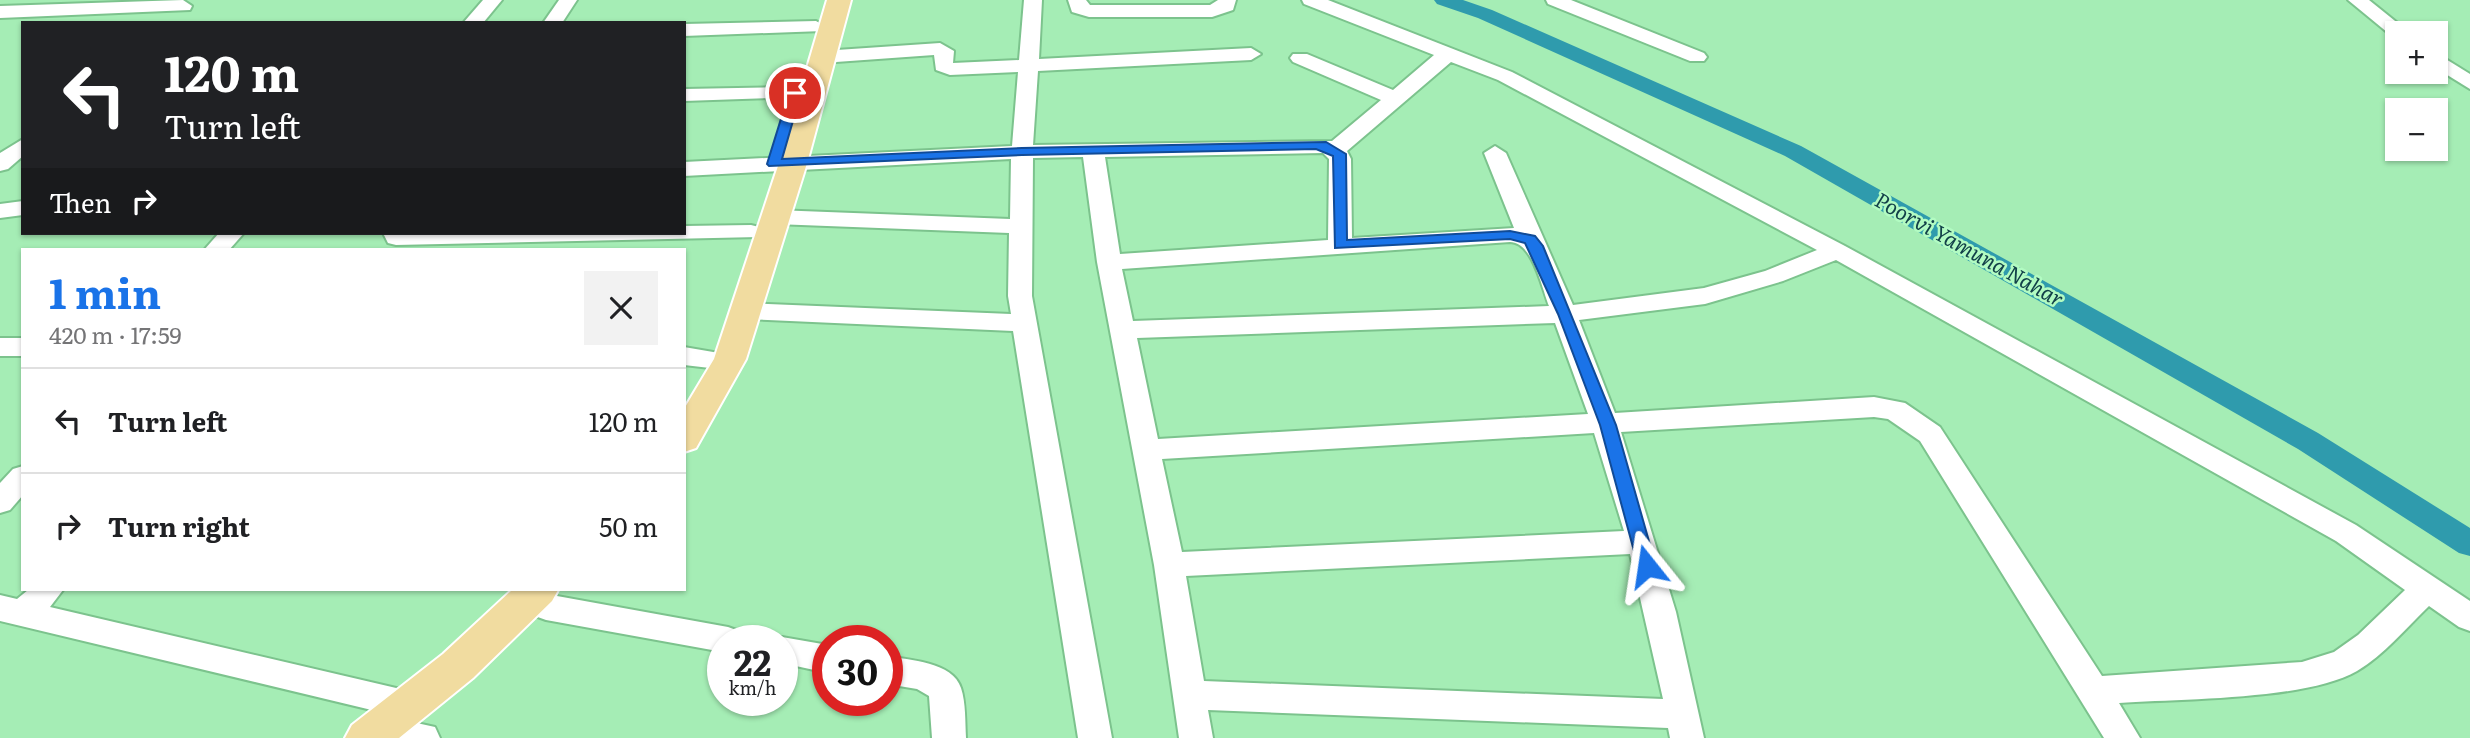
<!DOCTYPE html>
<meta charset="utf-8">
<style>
body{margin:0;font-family:Literata,serif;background:#f2f2f2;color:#202124;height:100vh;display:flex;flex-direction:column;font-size:26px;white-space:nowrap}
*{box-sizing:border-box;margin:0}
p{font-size:23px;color:#757577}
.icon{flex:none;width:38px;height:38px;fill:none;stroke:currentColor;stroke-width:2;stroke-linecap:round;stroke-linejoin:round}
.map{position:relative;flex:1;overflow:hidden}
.sheet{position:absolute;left:21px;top:248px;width:665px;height:343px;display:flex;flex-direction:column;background:#fff;border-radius:0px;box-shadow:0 2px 5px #0004}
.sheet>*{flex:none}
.banner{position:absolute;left:21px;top:21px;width:665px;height:214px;border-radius:0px;box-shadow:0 2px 5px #0004;background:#202124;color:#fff;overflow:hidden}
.buttons{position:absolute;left:2385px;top:21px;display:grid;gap:14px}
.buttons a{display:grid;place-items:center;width:63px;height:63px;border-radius:0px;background:#fff;box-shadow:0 2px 5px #0004;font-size:35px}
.speed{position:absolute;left:707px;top:625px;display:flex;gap:14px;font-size:35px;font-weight:700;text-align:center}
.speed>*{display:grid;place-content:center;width:91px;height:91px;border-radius:50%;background:#fff;box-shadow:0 2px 5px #0004;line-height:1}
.speed small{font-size:18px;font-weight:400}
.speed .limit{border:10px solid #d22;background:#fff;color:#111}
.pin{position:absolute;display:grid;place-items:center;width:60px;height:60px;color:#fff;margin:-30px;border:4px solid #fff;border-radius:50%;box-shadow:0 2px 7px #0007}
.me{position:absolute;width:77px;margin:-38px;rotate:345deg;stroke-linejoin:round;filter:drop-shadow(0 0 5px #0008)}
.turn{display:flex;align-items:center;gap:24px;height:147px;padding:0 28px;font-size:32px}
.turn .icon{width:91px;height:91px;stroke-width:2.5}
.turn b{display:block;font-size:49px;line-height:60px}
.then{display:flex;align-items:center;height:66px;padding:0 28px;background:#0003;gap:14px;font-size:26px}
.round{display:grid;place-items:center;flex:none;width:74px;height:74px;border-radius:0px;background:#f2f2f2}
.head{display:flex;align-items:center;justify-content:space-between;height:119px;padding:0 28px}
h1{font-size:42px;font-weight:700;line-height:52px;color:#1a73e8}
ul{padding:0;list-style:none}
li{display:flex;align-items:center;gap:21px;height:105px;padding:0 28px;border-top:2px solid #e0e0e0}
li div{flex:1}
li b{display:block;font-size:26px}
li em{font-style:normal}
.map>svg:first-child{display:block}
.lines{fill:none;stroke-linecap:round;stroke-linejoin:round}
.canal{fill:#2f9bad;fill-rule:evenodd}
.minor-casing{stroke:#7cc38d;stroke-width:4}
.major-casing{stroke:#fff;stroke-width:4}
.minor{fill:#fff;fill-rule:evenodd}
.major{fill:#f1dca0;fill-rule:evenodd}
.route{fill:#1a73e8;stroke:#114b97;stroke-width:2}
.labels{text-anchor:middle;stroke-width:5;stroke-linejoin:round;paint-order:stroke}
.water-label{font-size:21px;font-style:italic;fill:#124149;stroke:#b2fbc2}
</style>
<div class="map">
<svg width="2470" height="738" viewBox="0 0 2470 738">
<rect width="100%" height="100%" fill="#a5edb5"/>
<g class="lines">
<path class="canal" d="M 1434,0 L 1463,0 L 1492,10 L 1801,146 L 2318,433 L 2470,528 L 2470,556 L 2459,553 L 2298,449 L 1785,156 L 1478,18 L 1437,4 Z"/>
<g class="minor-casing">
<g id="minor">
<path d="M 183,0 L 192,6 L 190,10 L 0,18 L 0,6 Z"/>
<path d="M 483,0 L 502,0 L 483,23 L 463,23 Z"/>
<path d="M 559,0 L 577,0 L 562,23 L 543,23 Z"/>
<path d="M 1024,0 L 1042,0 L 1039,59 L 1251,48 L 1261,54 L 1251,60 L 1038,71 L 1033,145 L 1332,141 L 1381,100 L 1293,62 L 1290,58 L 1293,54 L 1307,54 L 1393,90 L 1434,55 L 1304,4 L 1302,0 L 1328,0 L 1512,72 L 1845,246 L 2356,525 L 2470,601 L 2470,631 L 2459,627 L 2429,606 C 2406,628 2384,655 2357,671 C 2307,700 2181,699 2119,703 L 2140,738 L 2104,738 L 1920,441 L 1888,419 L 1874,417 L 1621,432 L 1676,612 L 1704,738 L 1670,738 L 1668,728 L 1208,710 L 1213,738 L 1179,738 L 1154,565 L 1097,262 L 1083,157 L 1033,158 L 1032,296 L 1112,738 L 1078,738 L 1013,331 L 746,319 L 737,317 L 733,311 L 737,305 L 746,303 L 1011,314 L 1008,296 L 1009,233 L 775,224 L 767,222 L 763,217 L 767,212 L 775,210 L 1010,219 L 1011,159 L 684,176 L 684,162 L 1012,146 L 1018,72 L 950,75 L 936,70 L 934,55 L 822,63 L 812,57 L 822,51 L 940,43 L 954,51 L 953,63 L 1019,60 ZM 1451,62 L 1498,80 L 1817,250 L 1765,271 L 1704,288 L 1573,305 L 1506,153 L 1495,146 L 1484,153 L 1514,228 L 1352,238 L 1351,159 L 1347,151 ZM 1323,153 L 1329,159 L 1328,240 L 1120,254 L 1105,157 ZM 1510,242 C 1533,242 1542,289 1549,306 L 1133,321 L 1122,269 ZM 1836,260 L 2336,541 L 2405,590 L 2358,635 L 2334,652 L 2302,662 L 2102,676 L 1940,427 L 1905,403 L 1874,397 L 1615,413 L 1579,320 L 1705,304 L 1783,281 ZM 1555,323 L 1588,414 L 1158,439 L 1137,338 ZM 1594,433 L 1624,531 L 1182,552 L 1162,459 ZM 1630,554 L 1663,699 L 1204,681 L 1186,576 Z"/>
<path d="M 1068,0 L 1086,0 L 1090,5 L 1210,5 L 1218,0 L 1236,0 L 1233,10 L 1212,17 L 1089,17 L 1072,12 Z"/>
<path d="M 1546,0 L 1571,0 L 1704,53 L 1707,57 L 1704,61 L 1690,61 L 1548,4 Z"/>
<path d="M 2348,0 L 2369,0 L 2410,33 L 2398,33 L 2398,38 L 2393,37 Z"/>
<path d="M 816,21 L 826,27 L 823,31 L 684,36 L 684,24 Z"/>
<path d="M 2436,53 L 2470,74 L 2470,89 L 2436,68 Z"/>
<path d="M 795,87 L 802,89 L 805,93 L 802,97 L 684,101 L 684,89 Z"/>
<path d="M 23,139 L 23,156 L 8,169 L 0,171 L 0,153 Z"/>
<path d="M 23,201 L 23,215 L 0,218 L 0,204 Z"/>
<path d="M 751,225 L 759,227 L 763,232 L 759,237 L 396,245 L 388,243 L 383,233 L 684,233 L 684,226 Z"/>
<path d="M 219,233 L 244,233 L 229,250 L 204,250 Z"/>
<rect x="0" y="338" width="23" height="18"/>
<path d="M 684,347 L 719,353 L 723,359 L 719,365 L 710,368 L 684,365 Z"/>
<path d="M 23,466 L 23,495 L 10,510 L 0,513 L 0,483 L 13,469 Z"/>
<path d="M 28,590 L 63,590 L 50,607 L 409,691 L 421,695 L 426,705 L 421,715 L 409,719 L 0,621 L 0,595 L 17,599 Z"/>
<path d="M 546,594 L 728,627 L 739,631 L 744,640 L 723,640 L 723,652 L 546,620 L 535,616 L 530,607 L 535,598 Z"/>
<path d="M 782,637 L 828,645 L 828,673 L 782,663 L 782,640 L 771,640 Z"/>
<path d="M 887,656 C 909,660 953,662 961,688 C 966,703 965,722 966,738 L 932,738 L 929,696 L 917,689 L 887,684 Z"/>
<path d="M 403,720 L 435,727 L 440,738 L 387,738 L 391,724 Z"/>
</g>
</g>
<g class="major-casing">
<g id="major">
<path d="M 827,0 L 851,0 L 807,163 L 746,359 L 696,448 L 684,452 L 684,409 L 714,359 L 779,163 Z"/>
<path d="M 512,590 L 558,590 L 552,601 L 473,678 L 399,738 L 345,738 L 352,725 L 443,654 Z"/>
</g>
</g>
<use href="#minor" class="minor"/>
<use href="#major" class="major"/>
</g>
<path class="route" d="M 795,90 L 801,93 L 782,159 L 1022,148 L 1326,142 L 1346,154 L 1347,240 L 1510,231 L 1535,236 L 1543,246 L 1616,425 L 1656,566 L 1654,572 L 1641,572 L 1638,566 L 1600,425 L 1558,314 L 1525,243 L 1510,239 L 1335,248 L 1333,156 L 1316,149 L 1022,155 L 769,166 L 767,164 L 789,93 Z"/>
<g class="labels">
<g class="water-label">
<text transform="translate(1969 250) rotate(29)" y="7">Poorvi Yamuna Nahar</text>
</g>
</g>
</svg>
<div class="buttons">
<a>+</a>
<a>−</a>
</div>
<div class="speed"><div>22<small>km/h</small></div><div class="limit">30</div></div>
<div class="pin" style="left:795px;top:93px;background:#d93025"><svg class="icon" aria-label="arrive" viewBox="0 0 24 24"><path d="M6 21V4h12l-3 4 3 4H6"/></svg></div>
<svg class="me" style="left:1647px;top:566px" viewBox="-20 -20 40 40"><path d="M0-17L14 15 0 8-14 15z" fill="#1a73e8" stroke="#fff" stroke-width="4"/></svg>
<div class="banner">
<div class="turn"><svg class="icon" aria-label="left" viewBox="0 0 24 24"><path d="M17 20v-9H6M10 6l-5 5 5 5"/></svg><div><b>120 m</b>Turn left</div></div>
<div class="then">Then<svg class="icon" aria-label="right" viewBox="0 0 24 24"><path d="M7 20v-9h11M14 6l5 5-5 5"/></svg></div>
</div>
<section class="sheet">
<div class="head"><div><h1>1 min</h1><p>420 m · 17:59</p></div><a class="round"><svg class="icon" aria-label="close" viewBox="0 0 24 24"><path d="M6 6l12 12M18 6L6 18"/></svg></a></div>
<ul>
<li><svg class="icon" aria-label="left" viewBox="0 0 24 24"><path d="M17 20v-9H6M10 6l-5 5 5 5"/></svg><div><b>Turn left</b></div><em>120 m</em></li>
<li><svg class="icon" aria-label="right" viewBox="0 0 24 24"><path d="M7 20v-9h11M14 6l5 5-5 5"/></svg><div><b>Turn right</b></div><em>50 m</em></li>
</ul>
</section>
</div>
